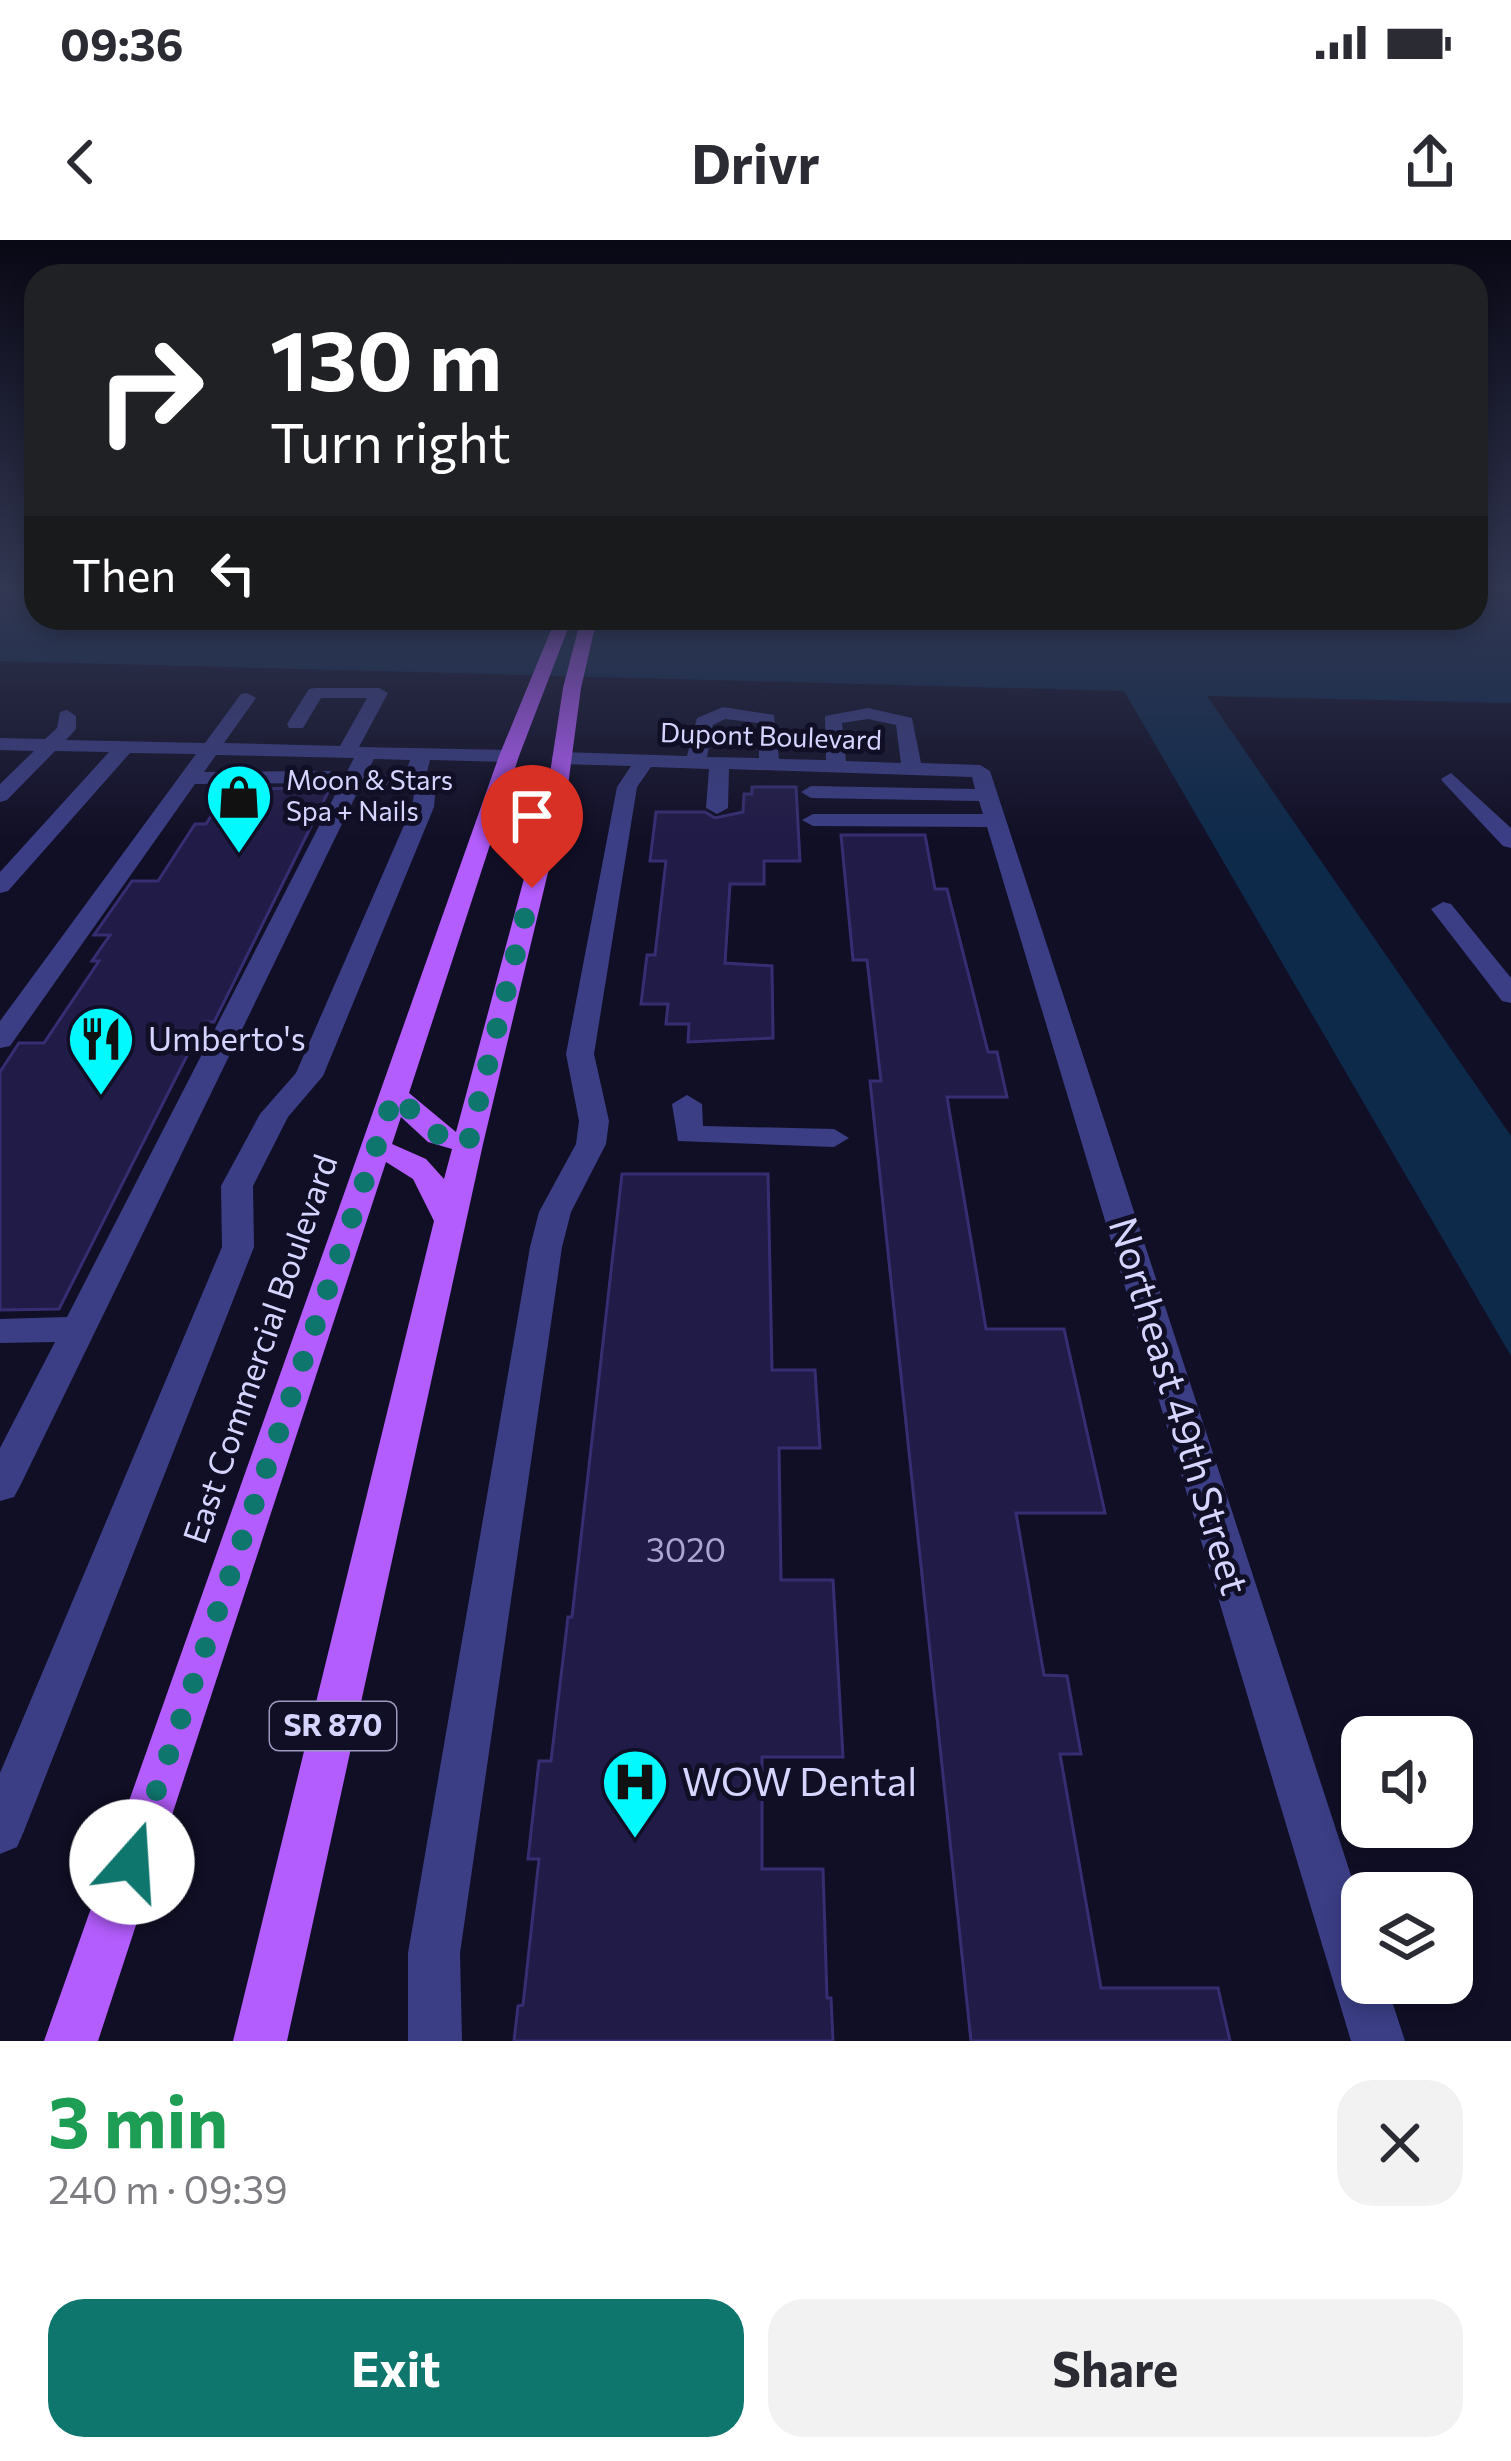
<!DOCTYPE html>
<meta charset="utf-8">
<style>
body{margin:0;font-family:Commissioner,sans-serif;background:#f2f2f3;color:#2b2b33;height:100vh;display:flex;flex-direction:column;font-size:45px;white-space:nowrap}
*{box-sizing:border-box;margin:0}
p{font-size:39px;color:#7c7c81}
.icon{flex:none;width:66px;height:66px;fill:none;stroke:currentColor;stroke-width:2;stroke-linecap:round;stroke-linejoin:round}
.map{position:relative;height:1801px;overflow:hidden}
.drawer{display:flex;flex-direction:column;background:#fff;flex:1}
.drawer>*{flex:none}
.top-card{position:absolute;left:24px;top:24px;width:1464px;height:366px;border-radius:36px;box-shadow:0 6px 18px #0003;background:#202124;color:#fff;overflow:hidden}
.buttons{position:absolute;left:1341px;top:1476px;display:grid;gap:24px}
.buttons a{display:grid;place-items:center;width:132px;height:132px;border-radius:24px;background:#fff;box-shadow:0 6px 18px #0003;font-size:60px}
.pin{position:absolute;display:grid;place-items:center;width:102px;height:102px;color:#fff;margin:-123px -51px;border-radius:50% 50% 50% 0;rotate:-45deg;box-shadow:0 0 12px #0007}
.pin .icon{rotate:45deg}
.me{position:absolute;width:132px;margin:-66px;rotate:19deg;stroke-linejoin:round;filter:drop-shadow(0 0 9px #0008)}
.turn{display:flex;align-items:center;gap:42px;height:252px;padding:0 48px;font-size:54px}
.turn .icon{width:156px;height:156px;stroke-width:2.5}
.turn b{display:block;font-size:84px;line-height:102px}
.then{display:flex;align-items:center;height:114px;padding:0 48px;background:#0003;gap:24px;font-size:45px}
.round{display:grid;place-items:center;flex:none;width:126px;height:126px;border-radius:36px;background:#f2f2f3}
.summary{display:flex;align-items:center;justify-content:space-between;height:204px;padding:0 48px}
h1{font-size:72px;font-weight:700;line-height:90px;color:#1e9e55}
.action{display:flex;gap:24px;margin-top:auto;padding:24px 48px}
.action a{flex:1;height:138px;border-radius:36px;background:#0f766e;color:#fff;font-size:48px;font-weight:700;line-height:138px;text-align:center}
.action a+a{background:#f2f2f3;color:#2b2b33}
.status{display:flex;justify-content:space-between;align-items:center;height:84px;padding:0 60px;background:#fff;direction:ltr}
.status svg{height:33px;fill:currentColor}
header{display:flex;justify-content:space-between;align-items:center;height:156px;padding:0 48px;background:#fff;font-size:54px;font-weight:700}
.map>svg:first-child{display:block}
.water{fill:#0e2a4b}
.building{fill:#211b47;stroke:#362e73;stroke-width:3}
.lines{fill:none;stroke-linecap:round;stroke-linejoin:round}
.minor{fill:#3b3e85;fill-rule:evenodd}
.major{fill:#b45dfe;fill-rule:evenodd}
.route{stroke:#0f766e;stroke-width:21;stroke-dasharray:0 37.8}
.labels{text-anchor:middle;stroke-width:10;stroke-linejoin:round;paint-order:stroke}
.far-street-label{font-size:27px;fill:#d6d5ff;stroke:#110f26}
.far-poi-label{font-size:27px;fill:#d6d5ff;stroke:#110f26;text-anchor:start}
.shield{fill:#110f26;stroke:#9b9abe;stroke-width:3}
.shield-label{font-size:30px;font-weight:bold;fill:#d6d5ff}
.poi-label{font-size:33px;fill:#d6d5ff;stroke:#110f26;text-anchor:start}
.street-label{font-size:33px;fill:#d6d5ff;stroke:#110f26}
.near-number-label{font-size:33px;fill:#a9a6d1}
.near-street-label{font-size:39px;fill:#d6d5ff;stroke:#110f26}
.near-poi-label{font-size:39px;fill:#d6d5ff;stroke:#110f26;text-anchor:start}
</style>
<div class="status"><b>09:36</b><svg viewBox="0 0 49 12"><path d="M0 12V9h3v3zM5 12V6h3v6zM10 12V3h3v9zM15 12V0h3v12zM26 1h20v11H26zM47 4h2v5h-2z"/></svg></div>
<header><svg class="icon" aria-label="back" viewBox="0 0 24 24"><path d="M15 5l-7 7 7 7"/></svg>Drivr<svg class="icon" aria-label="share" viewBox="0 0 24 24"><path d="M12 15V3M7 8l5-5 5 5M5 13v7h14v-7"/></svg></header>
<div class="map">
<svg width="1511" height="1801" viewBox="0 0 1511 1801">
<rect width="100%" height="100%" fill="#110f26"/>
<path class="water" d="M 0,348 L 36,348 L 36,378 L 1476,378 L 1476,358 L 1511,359 L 1511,463 L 1207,456 L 1511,896 L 1511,1116 L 1124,451 L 0,421 Z"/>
<g class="building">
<path d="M 752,547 L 796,547 L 800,621 L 764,621 L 764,644 L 730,644 L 725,723 L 772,726 L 773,798 L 688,802 L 689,784 L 666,784 L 668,764 L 641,764 L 647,715 L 655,715 L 666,621 L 650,621 L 656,572 L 705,572 L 715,578 L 743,572 L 744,554 L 752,554 Z"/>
<path d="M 330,548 L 214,782 L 204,782 L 59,1069 L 0,1070 L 0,832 L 19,803 L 44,803 L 99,721 L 92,721 L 110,695 L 94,695 L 132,641 L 158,641 L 195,584 L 206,584 L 228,549 Z"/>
<path d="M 841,595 L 925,595 L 935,649 L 947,649 L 988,812 L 997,812 L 1007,857 L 947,857 L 986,1089 L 1064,1089 L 1105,1273 L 1016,1273 L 1044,1435 L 1067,1436 L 1081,1514 L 1060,1514 L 1101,1748 L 1218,1748 L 1230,1801 L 971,1801 L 870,841 L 881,841 L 867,720 L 853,720 Z"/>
<path d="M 622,934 L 768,934 L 772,1130 L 815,1130 L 820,1208 L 779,1208 L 781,1340 L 833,1340 L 843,1517 L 762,1517 L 762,1629 L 823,1629 L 827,1758 L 831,1758 L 833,1801 L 514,1801 L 518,1766 L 523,1765 L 539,1619 L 528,1619 L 539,1521 L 551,1521 L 568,1377 L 572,1377 Z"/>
</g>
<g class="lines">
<g class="minor">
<path d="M 379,448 L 388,453 L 359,507 L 509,510 L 519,516 L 509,522 L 430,520 L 426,536 L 436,545 L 434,567 L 323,836 L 288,877 L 253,946 L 254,1007 L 24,1591 L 17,1607 L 0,1614 L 0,1533 L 222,1007 L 221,946 L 260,874 L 296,833 L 412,567 L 415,547 L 358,551 L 20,1246 L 14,1257 L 0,1261 L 0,1208 L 55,1102 L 0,1103 L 0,1079 L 67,1077 L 354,518 L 216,515 L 204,532 L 330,531 L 340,537 L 330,543 L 195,544 L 10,806 L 0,808 L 0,781 L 196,514 L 130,513 L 8,651 L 0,653 L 0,632 L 109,512 L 55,511 L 7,560 L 0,562 L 0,544 L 34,511 L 0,510 L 0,498 L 45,499 L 57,488 L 60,472 L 67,470 L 76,476 L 76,489 L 66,500 L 205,503 L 241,454 L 247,453 L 256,458 L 224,503 L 340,506 L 367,458 L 321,458 L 303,488 L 289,488 L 287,484 L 309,449 L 315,448 ZM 374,519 L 410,520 L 406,533 L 364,538 Z"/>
<path d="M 723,467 L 774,475 L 779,519 L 826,520 L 825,476 L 868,468 L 912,478 L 921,523 L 980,525 L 990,531 L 1362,1669 L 1362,1743 L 1386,1743 L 1405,1801 L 1351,1801 L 987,587 L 813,586 L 802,580 L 813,574 L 983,574 L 979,561 L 811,558 L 801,552 L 811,546 L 975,549 L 972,537 L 729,529 L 728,568 L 717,574 L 706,568 L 709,529 L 651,527 L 637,547 L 594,814 L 609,881 L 606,904 L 571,972 L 562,1007 L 460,1713 L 462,1801 L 408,1801 L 408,1713 L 530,1007 L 539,972 L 576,904 L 579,881 L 566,814 L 617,547 L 631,526 L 561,524 L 551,518 L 561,512 L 687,516 L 697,478 ZM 725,479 L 758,483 L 759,518 L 707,517 L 713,485 ZM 868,479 L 896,485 L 901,523 L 846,521 L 842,483 Z"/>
<path d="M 1451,533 L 1511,588 L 1511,608 L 1503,606 L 1444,543 L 1441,539 Z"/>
<path d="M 1443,662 L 1451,664 L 1511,738 L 1511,763 L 1502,761 L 1431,669 Z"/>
<path d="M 687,855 L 702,864 L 703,886 L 834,889 L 849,898 L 834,907 L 678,901 L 672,864 Z"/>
</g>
<path class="major" d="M 556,378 L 572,378 L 519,516 L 409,853 L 456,892 L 547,553 L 563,448 L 581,378 L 597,378 L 581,448 L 567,553 L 483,904 L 287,1801 L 233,1801 L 434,981 L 413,939 L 386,922 L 98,1801 L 44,1801 L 499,516 ZM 401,877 L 428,902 L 452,909 L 444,939 L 426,919 L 392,904 Z"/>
</g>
<linearGradient id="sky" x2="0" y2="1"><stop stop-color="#090815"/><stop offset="0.58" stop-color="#323752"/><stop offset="1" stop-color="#323752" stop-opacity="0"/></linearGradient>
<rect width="1511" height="600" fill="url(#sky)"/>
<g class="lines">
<path class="route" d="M 132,1622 L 394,855 L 440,896 L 468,904 L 532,648"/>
</g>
<defs>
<g id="shop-pin" transform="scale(3.45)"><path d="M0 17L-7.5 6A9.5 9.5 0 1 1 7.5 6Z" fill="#02f9fd" stroke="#110f26"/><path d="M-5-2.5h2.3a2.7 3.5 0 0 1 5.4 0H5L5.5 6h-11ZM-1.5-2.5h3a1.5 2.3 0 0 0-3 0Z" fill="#111"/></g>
<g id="restaurant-pin" transform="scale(3.45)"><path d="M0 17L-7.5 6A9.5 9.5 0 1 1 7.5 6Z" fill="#02f9fd" stroke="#110f26"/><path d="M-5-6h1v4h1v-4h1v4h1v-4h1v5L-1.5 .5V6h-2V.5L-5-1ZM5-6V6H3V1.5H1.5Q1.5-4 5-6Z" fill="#111"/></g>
<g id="hospital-pin" transform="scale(3.45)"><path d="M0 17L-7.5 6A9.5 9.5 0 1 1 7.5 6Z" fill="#02f9fd" stroke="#110f26"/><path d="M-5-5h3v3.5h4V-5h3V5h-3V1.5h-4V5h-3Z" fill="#111"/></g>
</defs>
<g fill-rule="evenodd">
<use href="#shop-pin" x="239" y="557"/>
<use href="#restaurant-pin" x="101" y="799"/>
<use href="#hospital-pin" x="635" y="1542"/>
</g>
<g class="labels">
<g class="far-street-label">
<text transform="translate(771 497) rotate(2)" y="9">Dupont Boulevard</text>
</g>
<g class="far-poi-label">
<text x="286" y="550">Moon &amp; Stars<tspan x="286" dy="31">Spa + Nails</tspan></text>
</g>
<rect class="shield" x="270" y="1462" width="126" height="48" rx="9"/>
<g class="shield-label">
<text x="333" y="1496">SR 870</text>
</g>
<g class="poi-label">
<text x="148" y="811">Umberto's</text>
</g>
<g class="street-label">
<text transform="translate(260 1109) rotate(-71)" y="12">East Commercial Boulevard</text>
</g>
<g class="near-number-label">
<text x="686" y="1322">3020</text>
</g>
<g class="near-street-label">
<text transform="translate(1179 1166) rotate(73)" y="14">Northeast 49th Street</text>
</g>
<g class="near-poi-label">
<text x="682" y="1556">WOW Dental</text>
</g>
</g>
</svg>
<div class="buttons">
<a><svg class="icon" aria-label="sound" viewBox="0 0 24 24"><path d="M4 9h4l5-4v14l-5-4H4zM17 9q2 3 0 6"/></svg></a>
<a><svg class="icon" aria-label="layers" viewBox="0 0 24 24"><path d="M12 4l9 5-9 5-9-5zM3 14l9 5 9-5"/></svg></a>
</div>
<div class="pin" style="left:532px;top:648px;background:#d93025"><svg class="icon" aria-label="arrive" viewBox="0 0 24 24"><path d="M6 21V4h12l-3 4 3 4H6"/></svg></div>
<svg class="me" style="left:132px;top:1622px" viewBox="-20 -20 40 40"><circle r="19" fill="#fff"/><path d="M0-13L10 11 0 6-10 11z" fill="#0f766e"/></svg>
<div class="top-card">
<div class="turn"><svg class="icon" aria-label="right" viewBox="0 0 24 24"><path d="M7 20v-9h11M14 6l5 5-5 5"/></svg><div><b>130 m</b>Turn right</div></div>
<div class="then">Then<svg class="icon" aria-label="left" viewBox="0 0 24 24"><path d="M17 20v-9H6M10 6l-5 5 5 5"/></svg></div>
</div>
</div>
<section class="drawer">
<div class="summary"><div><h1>3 min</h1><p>240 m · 09:39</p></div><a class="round"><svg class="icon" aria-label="close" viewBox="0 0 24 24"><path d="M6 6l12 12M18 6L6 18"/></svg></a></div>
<div class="action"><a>Exit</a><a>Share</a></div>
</section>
